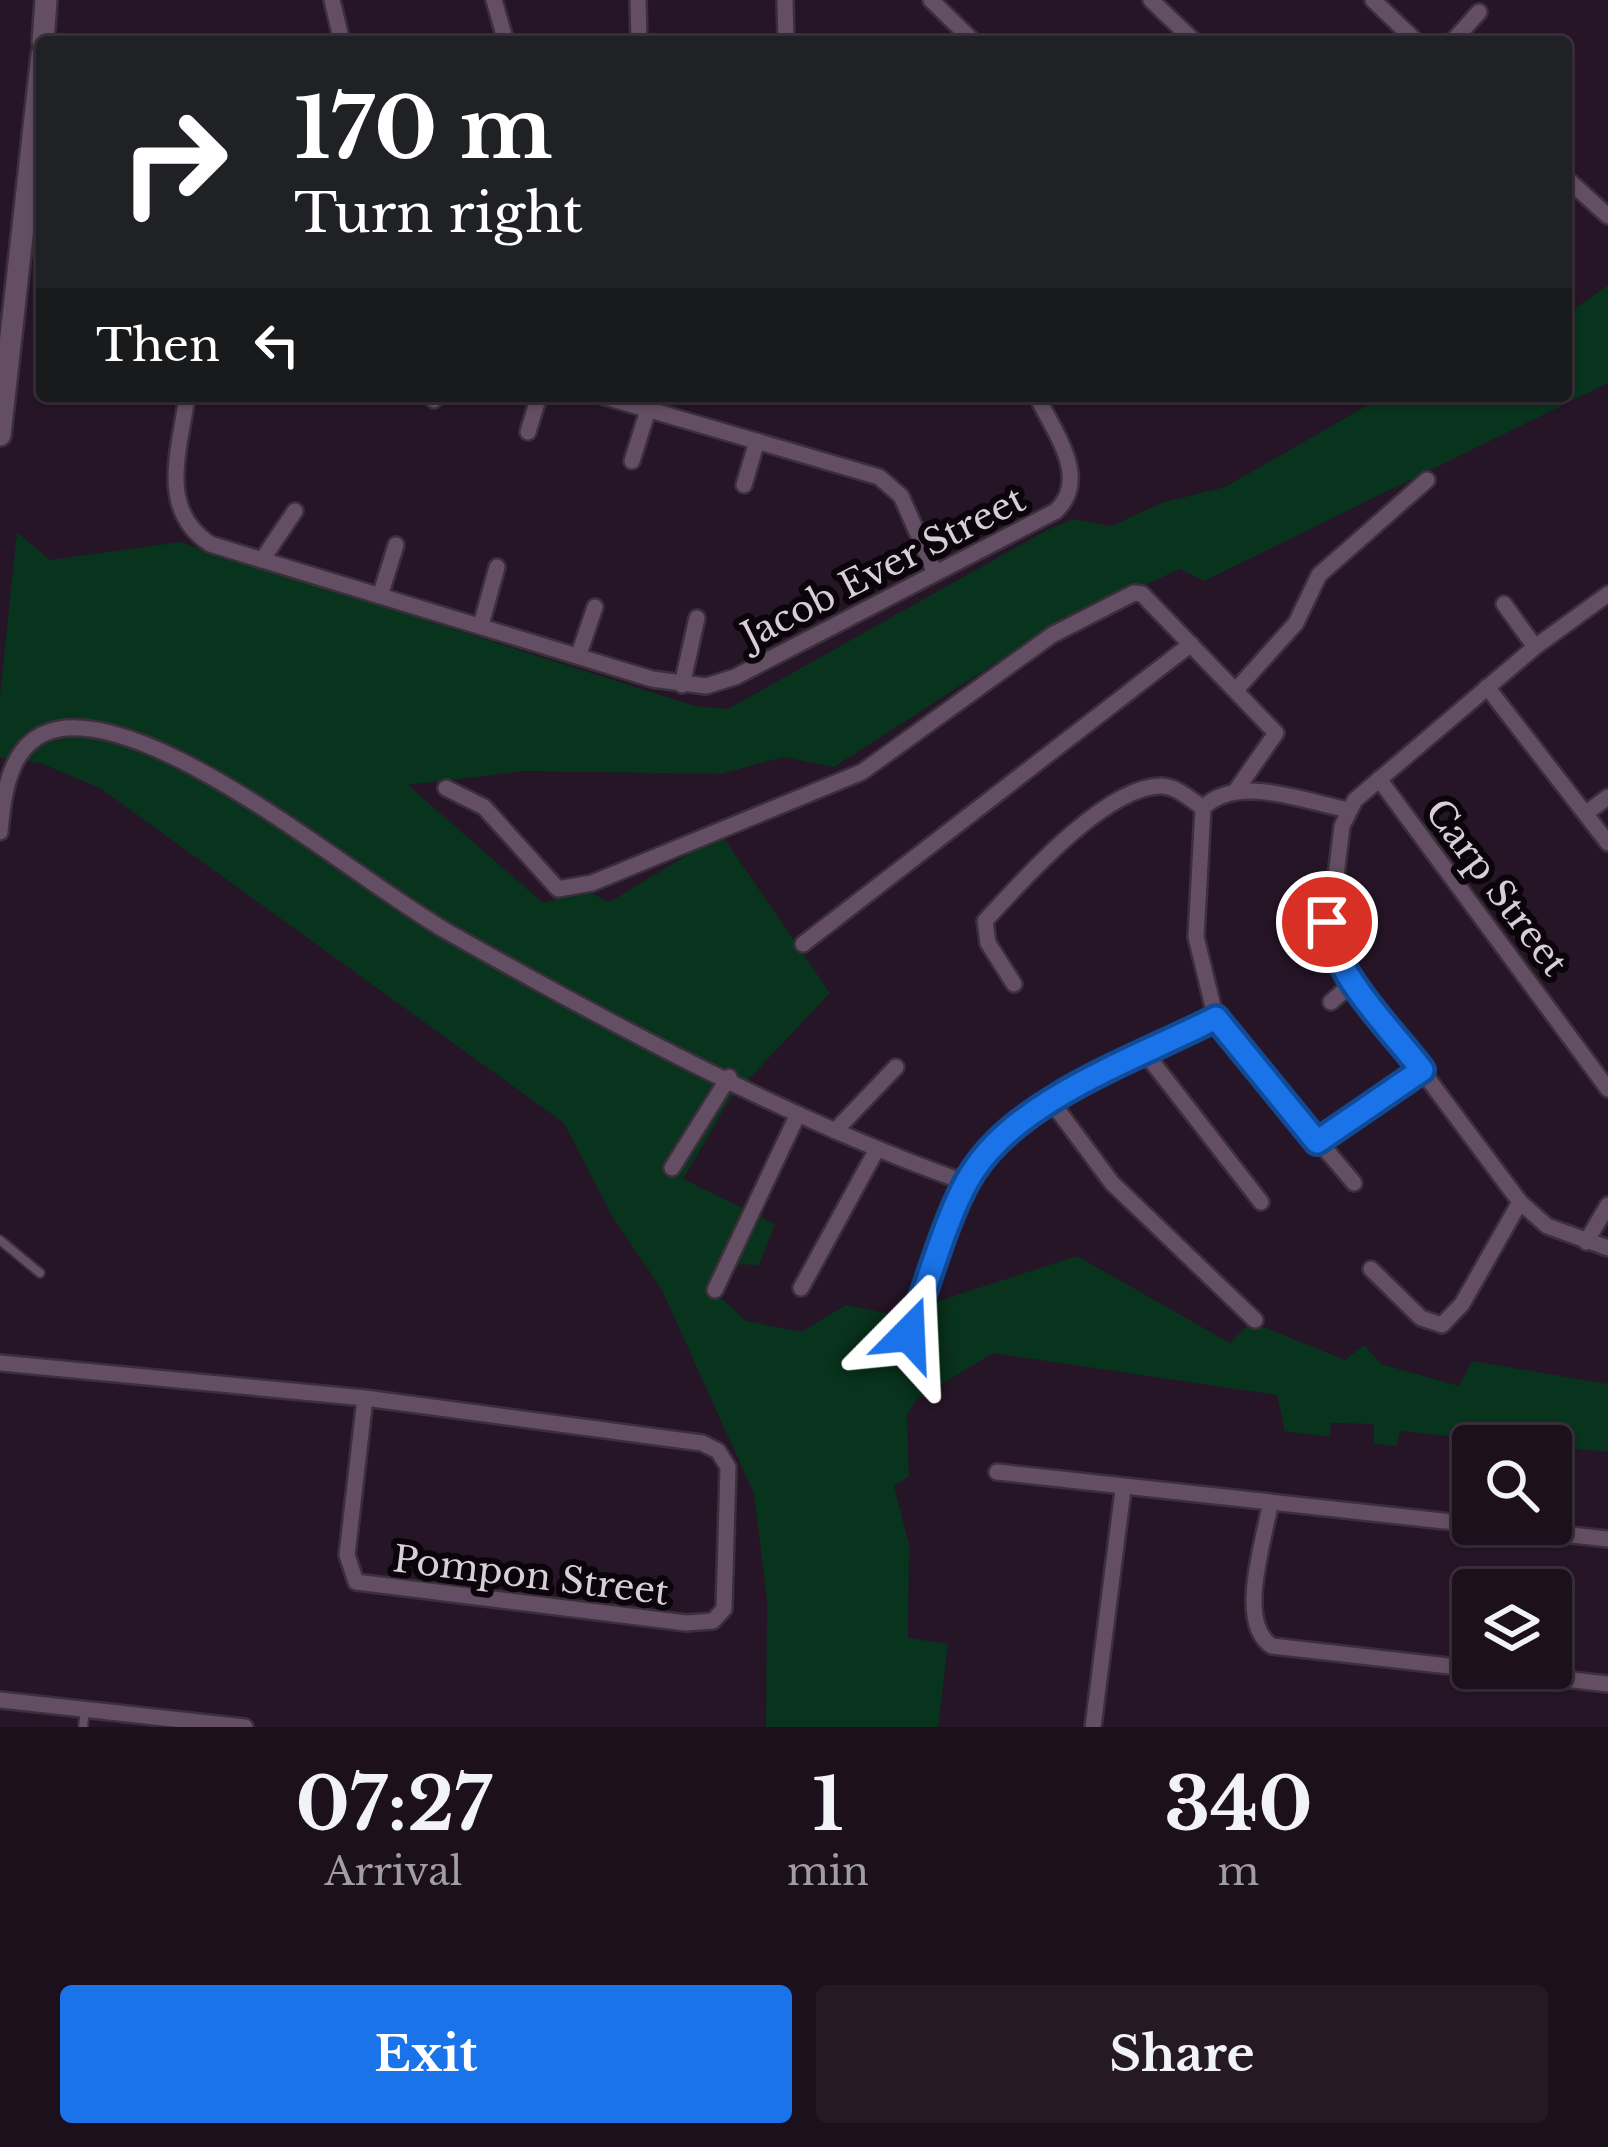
<!DOCTYPE html>
<style>
body{margin:0;font-family:"Libre Baskerville",serif;background:#251926;color:#f1f3f6;height:100vh;display:flex;flex-direction:column;font-size:45px;white-space:nowrap}
*{box-sizing:border-box;margin:0}
p{font-size:39px;color:#a09da4}
.icon{flex:none;width:66px;height:66px;fill:none;stroke:currentColor;stroke-width:2;stroke-linecap:round;stroke-linejoin:round}
.map{position:relative;height:1727px;overflow:hidden}
.details{display:flex;flex-direction:column;background:#1c101d;flex:1}
.details>*{flex:none}
.banner{position:absolute;left:36px;top:36px;width:1536px;height:366px;border-radius:12px;box-shadow:0 3px 9px #0004,0 0 0 3px #3a303b;background:#202124;color:#fff;overflow:hidden}
.buttons{position:absolute;left:1452px;top:1425px;display:grid;gap:24px}
.buttons a{display:grid;place-items:center;width:120px;height:120px;border-radius:12px;background:#1c101d;box-shadow:0 3px 9px #0004,0 0 0 3px #3a303b;font-size:60px}
.pin{position:absolute;display:grid;place-items:center;width:102px;height:102px;color:#fff;margin:-51px;border:6px solid #fff;border-radius:50%;box-shadow:0 3px 12px #0007}
.me{position:absolute;width:132px;margin:-66px;rotate:21deg;stroke-linejoin:round;filter:drop-shadow(0 0 9px #0008)}
.turn{display:flex;align-items:center;gap:42px;height:252px;padding:0 60px;font-size:54px}
.turn .icon{width:156px;height:156px;stroke-width:2.5}
.turn b{display:block;font-size:84px;line-height:102px}
.then{display:flex;align-items:center;height:114px;padding:0 60px;background:#0003;gap:24px;font-size:45px}
.eta{display:flex;justify-content:space-evenly;align-items:center;height:204px;text-align:center}
.eta b{font-size:72px;font-weight:700;line-height:84px}
.button{display:flex;gap:24px;margin-top:auto;padding:24px 60px}
.button a{flex:1;height:138px;border-radius:12px;background:#1a73e8;color:#fff;font-size:48px;font-weight:700;line-height:138px;text-align:center}
.button a+a{background:#251926;color:#f1f3f6}
.map>svg:first-child{display:block}
.green{fill:#08331c}
.lines{fill:none;stroke-linecap:round;stroke-linejoin:round}
.service-casing{stroke:#3b2f3b;stroke-width:12}
.minor-casing{stroke:#3b2f3b;stroke-width:20}
.tertiary-casing{stroke:#3b2f3b;stroke-width:26}
.service{stroke:#634e63;stroke-width:8}
.minor{stroke:#634e63;stroke-width:15}
.tertiary{stroke:#634e63;stroke-width:21}
.route-casing{stroke:#114b97;stroke-width:30}
.route{stroke:#1a73e8;stroke-width:21}
.labels{text-anchor:middle;stroke-width:12;stroke-linejoin:round;paint-order:stroke}
.street-label{font-size:36px;fill:#d9cdd9;stroke:#0b050b}
</style>
<div class="map">
<svg width="1608" height="1727" viewBox="0 0 1608 1727">
<rect width="100%" height="100%" fill="#261527"/>
<path class="green" d="M 1608,285 L 1608,383 L 1204,581 L 1180,569 L 1047,630 L 834,767 L 783,757 L 720,774 L 524,771 L 408,785 L 543,903 L 584,890 L 610,902 L 721,834 L 830,993 L 730,1099 L 683,1179 L 775,1224 L 759,1265 L 727,1264 L 717,1294 L 746,1321 L 801,1332 L 846,1305 L 895,1315 L 1077,1256 L 1230,1343 L 1251,1322 L 1345,1360 L 1364,1345 L 1381,1364 L 1459,1386 L 1472,1361 L 1608,1384 L 1608,1452 L 1400,1431 L 1397,1446 L 1374,1444 L 1374,1424 L 1331,1423 L 1329,1437 L 1285,1431 L 1277,1395 L 993,1353 L 917,1399 L 907,1415 L 909,1476 L 894,1486 L 909,1544 L 908,1638 L 948,1644 L 938,1727 L 766,1727 L 767,1600 L 754,1494 L 662,1290 L 612,1216 L 564,1123 L 100,788 L 40,763 L 0,758 L 0,695 L 17,532 L 50,560 L 180,542 L 695,706 L 728,709 L 1047,530 L 1073,519 L 1112,526 L 1161,503 L 1225,487 L 1384,396 L 1566,396 L 1566,315 Z"/>
<g class="lines">
<g class="service-casing">
<g id="service">
<path d="M 0,1240 L 40,1273"/>
<path d="M 83,1727 L 85,1710"/>
</g>
</g>
<g class="minor-casing">
<g id="minor">
<path d="M 332,0 L 342,42"/>
<path d="M 494,0 L 506,42"/>
<path d="M 638,0 L 639,42"/>
<path d="M 785,0 L 786,42"/>
<path d="M 931,0 L 974,42"/>
<path d="M 1151,0 L 1195,42"/>
<path d="M 1373,0 L 1417,42"/>
<path d="M 1452,42 L 1479,12"/>
<path d="M 1566,178 L 1608,216"/>
<path d="M 187,396 C 180,450 157,509 210,544 L 652,679 L 706,686 L 735,677 L 1056,511 C 1091,478 1053,431 1037,396"/>
<path d="M 602,396 L 879,477 L 901,496 L 935,573"/>
<path d="M 434,400 L 435,396"/>
<path d="M 528,432 L 539,396"/>
<path d="M 632,461 L 648,410"/>
<path d="M 744,485 L 757,441"/>
<path d="M 262,560 L 295,511"/>
<path d="M 1608,594 L 1535,647 L 1355,800 L 1342,826 L 1329,934 L 1355,981 L 1520,1202 L 1547,1226 L 1608,1248"/>
<path d="M 380,596 L 396,545"/>
<path d="M 1504,604 L 1535,647"/>
<path d="M 481,625 L 497,567"/>
<path d="M 579,654 L 595,607"/>
<path d="M 682,685 L 697,618"/>
<path d="M 1487,687 L 1608,843"/>
<path d="M 1236,690 L 1296,623 L 1319,575 L 1427,480"/>
<path d="M 1379,779 L 1608,1089"/>
<path d="M 446,788 L 484,807 L 558,889 L 592,883 L 862,772 L 1052,635 L 1134,593 L 1142,594 L 1276,733 L 1237,789"/>
<path d="M 1349,810 C 1305,802 1238,773 1203,808 L 1196,937 L 1216,1019 L 1354,1183"/>
<path d="M 1586,813 L 1608,797"/>
<path d="M 0,832 C 4,788 11,733 66,728 C 171,720 358,881 448,932 C 605,1021 786,1118 956,1179 C 984,1167 1000,1135 1025,1117 C 1082,1077 1153,1050 1216,1019"/>
<path d="M 803,944 L 1191,644"/>
<path d="M 1014,984 L 988,943 L 985,921 C 1021,882 1106,785 1162,786 C 1178,787 1190,799 1203,808"/>
<path d="M 1331,1002 L 1355,981"/>
<path d="M 1146,1054 L 1261,1202"/>
<path d="M 1051,1101 L 1112,1183 L 1255,1320"/>
<path d="M 835,1131 L 896,1067"/>
<path d="M 1317,1142 L 1422,1070"/>
<path d="M 672,1168 L 729,1077"/>
<path d="M 1586,1242 L 1608,1205"/>
<path d="M 1371,1269 L 1421,1318 L 1442,1325 L 1462,1304 L 1520,1202"/>
<path d="M 801,1288 L 876,1151"/>
<path d="M 715,1290 L 798,1114"/>
<path d="M 909,1334 L 971,1173"/>
<path d="M 0,1363 L 365,1398 L 702,1443 L 718,1451 L 728,1467 L 724,1609 L 713,1621 L 686,1623 L 356,1582 L 347,1555 L 365,1398"/>
<path d="M 997,1472 L 1608,1539"/>
<path d="M 1270,1505 C 1264,1542 1236,1623 1272,1646 L 1608,1684"/>
<path d="M 0,1700 L 245,1727"/>
<path d="M 1093,1727 L 1123,1490"/>
</g>
</g>
<g class="tertiary-casing">
<g id="tertiary">
<path d="M 43,42 L 46,0"/>
<path d="M 0,435 L 42,55"/>
</g>
</g>
<use href="#service" class="service"/>
<use href="#minor" class="minor"/>
<use href="#tertiary" class="tertiary"/>
</g>
<g class="lines">
<g class="route-casing">
<path id="route" d="M 909,1334 C 927,1288 948,1208 974,1170 C 1022,1097 1140,1057 1216,1018 L 1317,1142 L 1422,1070 C 1391,1029 1334,975 1327,922"/>
</g>
<use href="#route" class="route"/>
</g>
<g class="labels">
<g class="street-label">
<text transform="translate(883 567) rotate(-27)" y="13">Jacob Ever Street</text>
<text transform="translate(1497 887) rotate(53)" y="13">Carp Street</text>
<text transform="translate(531 1575) rotate(7)" y="13">Pompon Street</text>
</g>
</g>
</svg>
<div class="buttons">
<a><svg class="icon" aria-label="search" viewBox="0 0 24 24"><circle cx="10" cy="10" r="6"/><path d="M15 15l6 6"/></svg></a>
<a><svg class="icon" aria-label="layers" viewBox="0 0 24 24"><path d="M12 4l9 5-9 5-9-5zM3 14l9 5 9-5"/></svg></a>
</div>
<div class="pin" style="left:1327px;top:922px;background:#d93025"><svg class="icon" aria-label="arrive" viewBox="0 0 24 24"><path d="M6 21V4h12l-3 4 3 4H6"/></svg></div>
<svg class="me" style="left:909px;top:1334px" viewBox="-20 -20 40 40"><path d="M0-17L14 15 0 8-14 15z" fill="#1a73e8" stroke="#fff" stroke-width="4"/></svg>
<div class="banner">
<div class="turn"><svg class="icon" aria-label="right" viewBox="0 0 24 24"><path d="M7 20v-9h11M14 6l5 5-5 5"/></svg><div><b>170 m</b>Turn right</div></div>
<div class="then">Then<svg class="icon" aria-label="left" viewBox="0 0 24 24"><path d="M17 20v-9H6M10 6l-5 5 5 5"/></svg></div>
</div>
</div>
<section class="details">
<div class="eta">
<div><b>07:27</b><p>Arrival</p></div>
<div><b>1</b><p>min</p></div>
<div><b>340</b><p>m</p></div>
</div>
<div class="button"><a>Exit</a><a>Share</a></div>
</section>
